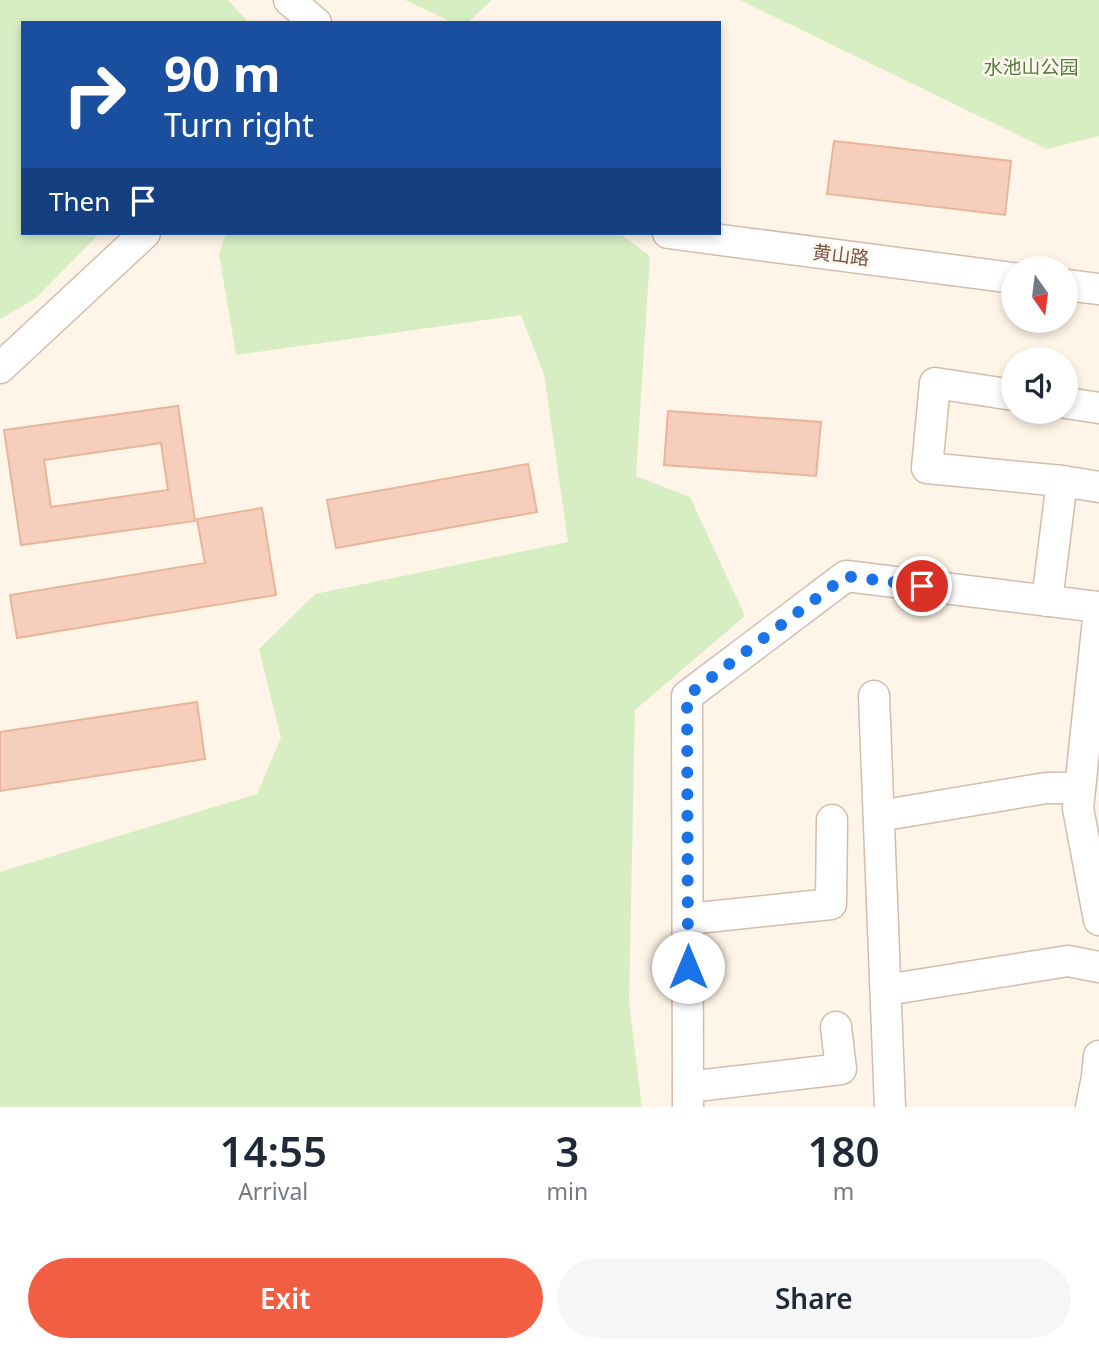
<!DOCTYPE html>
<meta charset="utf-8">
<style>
body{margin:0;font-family:"Noto Sans","Noto Sans SC",sans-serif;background:#f6f6f7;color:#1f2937;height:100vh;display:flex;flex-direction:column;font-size:26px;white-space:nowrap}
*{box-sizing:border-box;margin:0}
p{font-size:23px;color:#747a83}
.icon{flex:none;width:38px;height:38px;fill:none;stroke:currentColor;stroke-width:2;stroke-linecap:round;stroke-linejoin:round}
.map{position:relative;height:1107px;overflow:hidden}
.drawer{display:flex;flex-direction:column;background:#fff;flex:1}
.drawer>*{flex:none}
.guide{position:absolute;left:21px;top:21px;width:700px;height:214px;border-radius:0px;box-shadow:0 4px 10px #0003;background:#1a4fa0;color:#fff;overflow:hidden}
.needle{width:46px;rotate:166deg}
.fabs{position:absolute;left:1001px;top:256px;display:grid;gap:14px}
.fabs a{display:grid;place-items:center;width:77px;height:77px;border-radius:50%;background:#fff;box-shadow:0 4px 10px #0003;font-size:35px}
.pin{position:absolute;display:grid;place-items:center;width:60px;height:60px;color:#fff;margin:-30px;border:4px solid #fff;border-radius:50%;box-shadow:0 2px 7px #0007}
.me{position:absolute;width:77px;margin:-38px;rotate:0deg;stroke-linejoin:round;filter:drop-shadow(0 0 5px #0008)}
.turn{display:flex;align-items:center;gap:24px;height:147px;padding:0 28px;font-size:32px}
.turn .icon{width:91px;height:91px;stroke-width:2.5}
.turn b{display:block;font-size:49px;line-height:60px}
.then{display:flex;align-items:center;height:66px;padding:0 28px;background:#0003;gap:14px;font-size:26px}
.eta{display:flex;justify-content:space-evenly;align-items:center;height:119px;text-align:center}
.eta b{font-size:42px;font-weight:600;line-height:49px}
.primary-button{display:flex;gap:14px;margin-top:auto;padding:14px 28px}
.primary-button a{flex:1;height:80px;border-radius:42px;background:#f25e42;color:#fff;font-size:28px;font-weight:600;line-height:80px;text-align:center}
.primary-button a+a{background:#f6f6f7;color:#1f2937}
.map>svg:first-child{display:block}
.green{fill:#d7eec3}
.building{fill:#f6cfbc;stroke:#eab49b;stroke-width:2;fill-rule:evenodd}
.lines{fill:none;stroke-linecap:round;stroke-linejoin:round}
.minor-casing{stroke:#d4bcae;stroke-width:33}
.minor{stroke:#fff;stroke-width:30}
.route{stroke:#1a73e8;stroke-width:12;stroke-dasharray:0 21.6}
.labels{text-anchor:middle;stroke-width:5;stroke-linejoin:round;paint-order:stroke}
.park-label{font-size:19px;fill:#537b3c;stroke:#fff8ef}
.street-label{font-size:19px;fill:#7b5748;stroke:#fff8ef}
</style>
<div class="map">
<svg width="1099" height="1107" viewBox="0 0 1099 1107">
<rect width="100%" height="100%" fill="#fef4e7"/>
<g class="green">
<path d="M 0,0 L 228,0 L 249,23 L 23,23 L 23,233 L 100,233 L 35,299 L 0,319 Z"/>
<path d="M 405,0 L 492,0 L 467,23 L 454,23 Z"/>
<path d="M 740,0 L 1099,0 L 1099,136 L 1047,149 Z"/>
<path d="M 226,233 L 619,233 L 650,256 L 636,476 L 690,497 L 745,616 L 635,710 L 629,1002 L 642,1107 L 0,1107 L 0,872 L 257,794 L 281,738 L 259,649 L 315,594 L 568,542 L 544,374 L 521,315 L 236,355 L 219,254 Z"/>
</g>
<g class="building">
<path d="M 834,141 L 1011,161 L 1005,215 L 827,194 Z"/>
<path d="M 178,406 L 195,521 L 21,545 L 4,430 ZM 161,443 L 168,490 L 51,507 L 44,460 Z"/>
<path d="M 668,411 L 821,422 L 816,476 L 664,465 Z"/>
<path d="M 528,464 L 537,512 L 336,548 L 327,500 Z"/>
<path d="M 262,508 L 276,595 L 17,638 L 10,595 L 205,563 L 197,519 Z"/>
<path d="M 197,702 L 205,759 L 0,791 L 0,732 Z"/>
</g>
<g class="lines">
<g class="minor-casing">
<g id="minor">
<path d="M 289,0 L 316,23"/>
<path d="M 668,233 L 1013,278"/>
<path d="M 1066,285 L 1099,289"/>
<path d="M 0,368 L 145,233"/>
<path d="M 1013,395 L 935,383 L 927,468 L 1062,481 L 1099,487"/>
<path d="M 1066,403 L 1099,408"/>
<path d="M 1047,601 L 1062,481"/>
<path d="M 1099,610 L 1078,808 L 1099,920"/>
<path d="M 874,696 L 890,1107"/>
<path d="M 879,816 L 1046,788 L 1080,788"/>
<path d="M 688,919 L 831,904 L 832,820"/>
<path d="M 886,990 L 1068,961 L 1099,967"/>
<path d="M 688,1087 L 841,1069 L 836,1027"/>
<path d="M 688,1107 L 687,696 L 846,576 L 1099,607"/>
<path d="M 1091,1107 L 1097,1077 L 1099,1056"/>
</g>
</g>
<use href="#minor" class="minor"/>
</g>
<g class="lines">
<path class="route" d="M 688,967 L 687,696 L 846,576 L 922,586"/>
</g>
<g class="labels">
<g class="park-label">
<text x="1031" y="74">水池山公园</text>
</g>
<g class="street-label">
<text transform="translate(841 255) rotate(7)" y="7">黄山路</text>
</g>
</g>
</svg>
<div class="fabs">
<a><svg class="needle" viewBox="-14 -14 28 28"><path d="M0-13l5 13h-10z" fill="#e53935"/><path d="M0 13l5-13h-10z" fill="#747a83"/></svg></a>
<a><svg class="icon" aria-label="sound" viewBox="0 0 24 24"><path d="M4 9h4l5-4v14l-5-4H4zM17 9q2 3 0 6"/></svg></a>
</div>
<div class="pin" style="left:922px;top:586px;background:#d93025"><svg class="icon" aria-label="arrive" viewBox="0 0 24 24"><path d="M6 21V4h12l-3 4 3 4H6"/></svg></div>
<svg class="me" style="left:688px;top:967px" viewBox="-20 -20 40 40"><circle r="19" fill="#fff"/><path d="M0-13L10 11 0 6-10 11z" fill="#1a73e8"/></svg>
<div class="guide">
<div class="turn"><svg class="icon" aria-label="right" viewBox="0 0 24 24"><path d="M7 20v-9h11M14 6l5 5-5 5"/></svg><div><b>90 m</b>Turn right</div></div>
<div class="then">Then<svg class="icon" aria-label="arrive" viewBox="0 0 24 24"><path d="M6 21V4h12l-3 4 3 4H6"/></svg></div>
</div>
</div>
<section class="drawer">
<div class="eta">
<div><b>14:55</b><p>Arrival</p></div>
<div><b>3</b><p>min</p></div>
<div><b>180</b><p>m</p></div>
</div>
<div class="primary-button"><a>Exit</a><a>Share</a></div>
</section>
